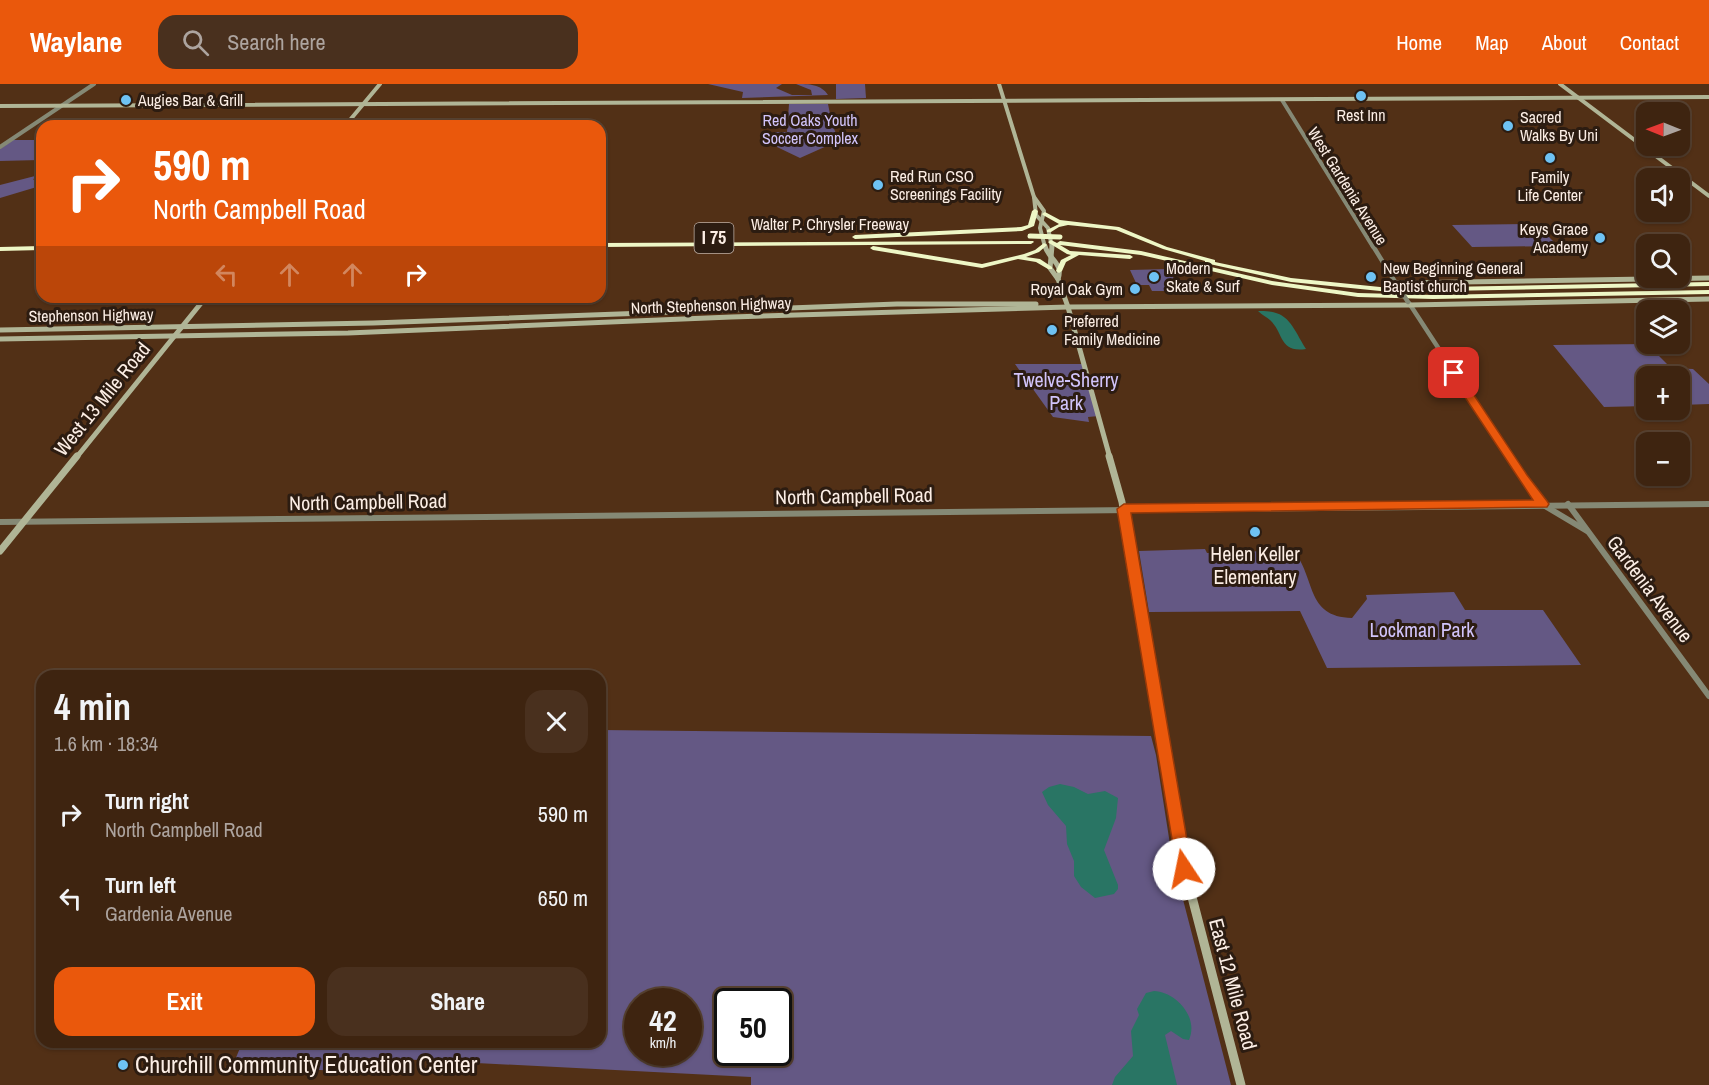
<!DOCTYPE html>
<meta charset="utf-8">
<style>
body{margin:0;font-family:"Archivo Narrow",sans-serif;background:#49301e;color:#f1f3f6;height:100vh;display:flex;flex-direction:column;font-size:22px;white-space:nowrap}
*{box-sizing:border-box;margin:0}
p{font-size:20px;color:#ada49f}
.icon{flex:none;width:33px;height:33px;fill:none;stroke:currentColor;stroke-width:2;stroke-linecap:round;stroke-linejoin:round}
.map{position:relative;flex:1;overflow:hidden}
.panel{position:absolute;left:36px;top:586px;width:570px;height:378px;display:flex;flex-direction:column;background:#3e2410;border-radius:18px;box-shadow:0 2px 4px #0004,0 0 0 2px #574130}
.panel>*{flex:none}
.banner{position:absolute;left:36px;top:36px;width:570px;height:183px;border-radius:18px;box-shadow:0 2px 4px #0004,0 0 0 2px #574130;background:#ea580c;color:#fff;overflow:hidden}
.needle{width:39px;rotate:271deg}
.buttons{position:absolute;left:1636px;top:18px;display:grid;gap:12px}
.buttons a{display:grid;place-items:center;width:54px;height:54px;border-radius:12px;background:#3e2410;box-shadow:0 2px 4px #0004,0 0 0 2px #574130;font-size:30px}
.speed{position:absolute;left:624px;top:904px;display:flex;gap:12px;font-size:30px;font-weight:700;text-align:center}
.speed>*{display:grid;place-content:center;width:78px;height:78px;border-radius:50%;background:#3e2410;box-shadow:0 2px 4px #0004,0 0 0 2px #574130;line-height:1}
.speed small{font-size:15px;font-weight:400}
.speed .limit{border:3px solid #111;border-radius:9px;background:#fff;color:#111}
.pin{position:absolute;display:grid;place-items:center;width:51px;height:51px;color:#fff;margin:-26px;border-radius:12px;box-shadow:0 3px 9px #0006}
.me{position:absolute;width:66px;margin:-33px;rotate:349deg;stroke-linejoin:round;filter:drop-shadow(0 0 4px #0008)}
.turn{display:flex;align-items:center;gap:21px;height:126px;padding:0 18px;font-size:27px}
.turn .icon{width:78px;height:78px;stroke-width:2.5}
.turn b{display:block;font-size:42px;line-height:51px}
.lanes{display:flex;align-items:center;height:57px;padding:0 18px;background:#0003;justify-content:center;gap:30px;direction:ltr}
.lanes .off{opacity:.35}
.round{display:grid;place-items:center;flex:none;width:63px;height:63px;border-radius:18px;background:#49301e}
.head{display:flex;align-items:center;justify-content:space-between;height:102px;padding:0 18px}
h1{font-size:36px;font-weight:800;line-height:45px}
.action{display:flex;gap:12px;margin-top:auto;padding:12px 18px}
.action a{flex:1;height:69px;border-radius:18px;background:#ea580c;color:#fff;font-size:24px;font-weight:800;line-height:69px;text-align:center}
.action a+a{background:#49301e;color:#f1f3f6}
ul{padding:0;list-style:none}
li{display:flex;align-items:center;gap:18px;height:84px;padding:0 18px}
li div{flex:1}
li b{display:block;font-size:22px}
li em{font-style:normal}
header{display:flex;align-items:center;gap:36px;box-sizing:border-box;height:84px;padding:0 30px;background:#ea580c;color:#fff}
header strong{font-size:28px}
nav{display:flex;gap:33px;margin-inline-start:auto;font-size:21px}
.search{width:420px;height:54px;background:#49301e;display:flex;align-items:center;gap:15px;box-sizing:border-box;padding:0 21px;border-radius:18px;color:#ada49f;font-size:22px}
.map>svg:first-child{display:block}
.green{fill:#645884;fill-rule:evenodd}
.water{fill:#297564}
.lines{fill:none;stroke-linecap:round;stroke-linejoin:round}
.tertiary-far2{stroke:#858975;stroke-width:4}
.tertiary-far1{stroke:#858975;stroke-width:4.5}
.tertiary{stroke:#858975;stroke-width:6}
.secondary-far3{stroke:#b0b596;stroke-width:4}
.secondary-far2{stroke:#b0b596;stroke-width:5}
.secondary-far1{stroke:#b0b596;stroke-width:7}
.secondary{stroke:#b0b596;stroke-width:9}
.motorway{fill:#eef7c6;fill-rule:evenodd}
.tertiary-bridge{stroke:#858975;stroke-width:4.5}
.motorway-bridge{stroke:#eef7c6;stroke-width:5}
.route{fill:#ea580c;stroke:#983908;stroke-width:1.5}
.poi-dot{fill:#6ec2f3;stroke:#2c1c11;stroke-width:2}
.labels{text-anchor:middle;stroke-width:6;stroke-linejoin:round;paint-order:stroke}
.far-poi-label{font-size:16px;fill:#fceee5;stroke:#2c1c11;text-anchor:start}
.far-park-label{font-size:16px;fill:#d1c4fb;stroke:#2c1c11}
.far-street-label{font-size:16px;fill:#fceee5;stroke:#2c1c11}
.shield{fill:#2c1c11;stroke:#beafa5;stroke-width:1.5}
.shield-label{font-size:18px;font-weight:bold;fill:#fceee5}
.park-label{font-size:20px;fill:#d1c4fb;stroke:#2c1c11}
.street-label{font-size:20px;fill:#fceee5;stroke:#2c1c11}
.poi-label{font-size:20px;fill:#fceee5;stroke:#2c1c11}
.near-poi-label{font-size:24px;fill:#fceee5;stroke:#2c1c11;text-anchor:start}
</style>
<header>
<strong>Waylane</strong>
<div class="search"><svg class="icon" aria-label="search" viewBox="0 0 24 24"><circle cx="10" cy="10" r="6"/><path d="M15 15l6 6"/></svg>Search here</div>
<nav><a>Home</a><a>Map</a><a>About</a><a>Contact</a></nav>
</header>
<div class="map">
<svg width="1709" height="1001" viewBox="0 0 1709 1001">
<rect width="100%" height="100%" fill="#523016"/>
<g class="green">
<path d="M 708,0 L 782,0 L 776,4 L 792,11 L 812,11 L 811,6 L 796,0 C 809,0 821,0 828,11 L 742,14 L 743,8 Z"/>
<path d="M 836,0 L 865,0 L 866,14 L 836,15 Z"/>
<path d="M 789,20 L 828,20 L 832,40 L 837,52 L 855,60 L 850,62 L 838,57 L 800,74 L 777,63 L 775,48 L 787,48 Z"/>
<path d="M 244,35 L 246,38 L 347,37 L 343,42 L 140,42 L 147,36 Z"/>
<path d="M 13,56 L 42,56 L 42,74 L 40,76 L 0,77 L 0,65 Z"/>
<path d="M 35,92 L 42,92 L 33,95 L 40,102 L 0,114 L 0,101 Z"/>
<path d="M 1531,140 L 1540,149 L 1545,149 L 1558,162 L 1472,163 L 1452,141 Z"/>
<path d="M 1169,185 L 1180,207 L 1152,207 L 1149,201 L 1137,201 L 1130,186 Z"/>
<path d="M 1647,260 L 1671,284 L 1693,285 L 1709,300 L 1709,320 L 1680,321 L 1680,292 L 1647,292 L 1647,322 L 1604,323 L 1553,261 Z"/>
<path d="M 1015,280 L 1084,280 L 1099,332 L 1088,333 L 1089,338 L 1053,333 Z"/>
<path d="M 1205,465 L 1207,469 L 1293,466 C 1316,493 1305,533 1352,534 L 1367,515 L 1366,511 L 1454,508 L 1465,526 L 1543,526 L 1581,581 L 1327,584 L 1300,527 L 1149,528 L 1139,467 Z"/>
<path d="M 600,646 L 1151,652 L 1156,671 L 1172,773 L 1231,1001 L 751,1001 L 751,993 L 399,975 L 360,974 L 355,988 L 233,981 L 242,959 L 600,958 ZM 638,918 L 688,918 L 688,969 L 638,969 ZM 728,918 L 778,918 L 778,969 L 728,969 Z"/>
</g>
<g class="water">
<path d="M 1258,227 C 1289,226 1291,241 1306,265 C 1279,269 1284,249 1270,236 C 1267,233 1262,231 1258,227 Z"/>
<path d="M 1060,700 L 1074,703 L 1088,710 L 1105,707 L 1118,714 L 1116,734 L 1104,766 L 1118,801 L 1118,805 L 1114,810 L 1095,814 L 1081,803 L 1074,792 L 1074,777 L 1067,760 L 1066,742 L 1048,721 L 1042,708 L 1049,703 Z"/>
<path d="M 1154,907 C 1176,908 1199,933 1189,956 L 1183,955 L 1171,947 L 1165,951 L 1177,1001 L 1112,1001 L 1115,993 L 1133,972 L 1131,947 L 1139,931 L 1137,925 L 1146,909 Z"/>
</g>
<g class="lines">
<g class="tertiary-far2">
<path d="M 1282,16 L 1373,163"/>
<path d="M 0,63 L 94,0"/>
</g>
<g class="tertiary-far1">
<path d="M 1373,162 L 1397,201"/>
<path d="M 1409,219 L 1510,374"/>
</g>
<g class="tertiary">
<path d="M 1509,372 L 1533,409 L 1545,422 L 1587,447"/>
<path d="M 1568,420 L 1709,612"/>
<path d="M 0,438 L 1709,420"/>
</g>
<g class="secondary-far3">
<path d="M 999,0 L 1034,113 L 1036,131 L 1048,144 L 1052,163"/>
<path d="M 1560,0 L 1709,112"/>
<path d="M 0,22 L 1709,13"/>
<path d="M 345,42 L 380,0"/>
<path d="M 1034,113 L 1044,127 L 1040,144 L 1045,163"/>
</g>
<g class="secondary-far2">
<path d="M 1045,162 C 1048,175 1064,179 1058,195"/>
<path d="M 1052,162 L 1050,184 L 1058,195 L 1068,223 L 1110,374"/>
<path d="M 1396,199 L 1709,194"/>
<path d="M 0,246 L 373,239 L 897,220 L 1036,220"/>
<path d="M 0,255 L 348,249 L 731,233 L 1068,223 L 1410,221 L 1709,215"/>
<path d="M 76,374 L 206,213"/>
</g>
<g class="secondary-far1">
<path d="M 1109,372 L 1122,418 L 1160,647"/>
<path d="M 0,467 L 77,372"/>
</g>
<path class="secondary" d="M 1160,646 L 1180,767 L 1241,1001"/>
<g class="motorway">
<path d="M 1035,125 L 1038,127 L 1034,142 L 1022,147 L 855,155 L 852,153 L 855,151 L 1021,143 L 1028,141 L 1032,127 Z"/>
<path d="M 1045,128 L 1060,136 L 1119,143 L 1167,163 L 1215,176 L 1215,178 L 1291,194 L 1390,204 L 1709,198 L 1709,202 L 1390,208 L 1291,198 L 1205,179 L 1205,177 L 1163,165 L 1116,146 L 1068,141 L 1059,143 L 1051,148 L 1047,148 L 1047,146 L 1059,140 L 1043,131 L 1042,130 Z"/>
<path d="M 1051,156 L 1057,159 L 1060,157 L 1141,167 L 1272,197 L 1358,209 L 1433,211 L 1709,206 L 1709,210 L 1433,215 L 1358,213 L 1272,201 L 1141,171 L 1060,161 L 1070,167 L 1130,171 L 1133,173 L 1130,175 L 1079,171 L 1066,178 L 1062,187 L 1059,189 L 1056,187 L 1061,176 L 1071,171 L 1067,170 L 1049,159 L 1048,158 Z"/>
<path d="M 1033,157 L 1034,158 L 1031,160 L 600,163 L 600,159 Z"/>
<path d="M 1044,159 L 1047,161 L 1039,168 L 1026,173 L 1040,175 L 1052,183 L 1052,185 L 1048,185 L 1036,178 L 1018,175 L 982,184 L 873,166 L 870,164 L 873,162 L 982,180 L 1024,170 L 1035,166 Z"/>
<path d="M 42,162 L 42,166 L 0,167 L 0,163 Z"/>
</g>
<path class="tertiary-bridge" d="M 1397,201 L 1408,218"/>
<path class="motorway-bridge" d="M 1030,152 L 1060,153"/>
</g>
<path class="route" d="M 1454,286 L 1458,287 L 1527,391 L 1547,417 L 1549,420 L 1547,423 L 1131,429 L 1192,785 L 1190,791 L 1184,794 L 1178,791 L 1117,425 L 1124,420 L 1533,416 L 1449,289 Z"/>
<g class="poi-dot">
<circle cx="1361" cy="12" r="6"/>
<circle cx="126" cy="16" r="6"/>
<circle cx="1508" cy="42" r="6"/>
<circle cx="1550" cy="74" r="6"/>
<circle cx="878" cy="101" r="6"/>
<circle cx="1600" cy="154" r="6"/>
<circle cx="1154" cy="193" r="6"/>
<circle cx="1371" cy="193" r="6"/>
<circle cx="1135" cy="205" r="6"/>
<circle cx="1052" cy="246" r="6"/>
<circle cx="1255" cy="448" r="6"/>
<circle cx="123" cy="981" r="6"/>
</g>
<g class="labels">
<g class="far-poi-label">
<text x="138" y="22">Augies Bar &amp; Grill</text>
<text x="1361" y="37" text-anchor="middle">Rest Inn</text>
<text x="1520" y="39">Sacred<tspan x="1520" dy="18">Walks By Uni</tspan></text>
<text x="890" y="98">Red Run CSO<tspan x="890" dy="18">Screenings Facility</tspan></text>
<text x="1550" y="99" text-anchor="middle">Family<tspan x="1550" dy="18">Life Center</tspan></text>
<text x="1588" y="151" text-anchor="end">Keys Grace<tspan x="1588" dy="18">Academy</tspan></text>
<text x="1166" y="190">Modern<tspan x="1166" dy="18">Skate &amp; Surf</tspan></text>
<text x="1383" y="190">New Beginning General<tspan x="1383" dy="18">Baptist church</tspan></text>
<text x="1123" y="211" text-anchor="end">Royal Oak Gym</text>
<text x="1064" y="243">Preferred<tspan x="1064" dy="18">Family Medicine</tspan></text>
</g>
<g class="far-park-label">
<text x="810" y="42">Red Oaks Youth<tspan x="810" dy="18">Soccer Complex</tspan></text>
</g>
<g class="far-street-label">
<text transform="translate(1348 102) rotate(58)" y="6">West Gardenia Avenue</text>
<text x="830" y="146">Walter P. Chrysler Freeway</text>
<text transform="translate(711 221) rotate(-2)" y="6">North Stephenson Highway</text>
<text transform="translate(91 231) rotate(-1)" y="6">Stephenson Highway</text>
</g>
<rect class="shield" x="694.5" y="139" width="39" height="30" rx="4.5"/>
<g class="shield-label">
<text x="714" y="160">I 75</text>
</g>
<g class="park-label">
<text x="1066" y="303">Twelve-Sherry<tspan x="1066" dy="23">Park</tspan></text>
<text x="1422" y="553">Lockman Park</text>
</g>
<g class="street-label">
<text transform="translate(102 315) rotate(-51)" y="7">West 13 Mile Road</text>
<text transform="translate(854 412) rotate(-1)" y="7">North Campbell Road</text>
<text transform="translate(368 418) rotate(-1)" y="7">North Campbell Road</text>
<text transform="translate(1650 505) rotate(53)" y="7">Gardenia Avenue</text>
<text transform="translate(1233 900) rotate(75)" y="7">East 12 Mile Road</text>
</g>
<g class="poi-label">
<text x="1255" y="477">Helen Keller<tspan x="1255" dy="23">Elementary</tspan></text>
</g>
<g class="near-poi-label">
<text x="135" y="989">Churchill Community Education Center</text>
</g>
</g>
</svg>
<div class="buttons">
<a><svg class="needle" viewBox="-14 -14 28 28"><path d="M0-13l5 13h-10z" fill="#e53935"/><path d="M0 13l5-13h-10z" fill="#ada49f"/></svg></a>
<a><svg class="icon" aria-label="sound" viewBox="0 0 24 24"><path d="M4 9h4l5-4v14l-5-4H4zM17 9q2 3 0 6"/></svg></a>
<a><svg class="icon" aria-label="search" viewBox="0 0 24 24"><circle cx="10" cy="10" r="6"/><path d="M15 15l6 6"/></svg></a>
<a><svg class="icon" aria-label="layers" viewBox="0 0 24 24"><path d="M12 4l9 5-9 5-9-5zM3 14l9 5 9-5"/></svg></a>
<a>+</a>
<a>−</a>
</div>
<div class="speed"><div>42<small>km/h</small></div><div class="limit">50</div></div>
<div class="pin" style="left:1454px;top:289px;background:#d93025"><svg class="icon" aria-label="arrive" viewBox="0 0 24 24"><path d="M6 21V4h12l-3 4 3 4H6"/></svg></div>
<svg class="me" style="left:1184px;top:785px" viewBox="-20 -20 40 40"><circle r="19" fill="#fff"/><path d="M0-13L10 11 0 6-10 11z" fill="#ea580c"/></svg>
<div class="banner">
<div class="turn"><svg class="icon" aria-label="right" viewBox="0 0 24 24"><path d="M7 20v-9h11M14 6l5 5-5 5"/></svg><div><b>590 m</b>North Campbell Road</div></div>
<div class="lanes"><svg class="icon off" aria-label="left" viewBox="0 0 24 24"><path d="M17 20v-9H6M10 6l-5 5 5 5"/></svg><svg class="icon off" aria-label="ahead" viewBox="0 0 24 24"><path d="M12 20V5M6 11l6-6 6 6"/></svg><svg class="icon off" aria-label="ahead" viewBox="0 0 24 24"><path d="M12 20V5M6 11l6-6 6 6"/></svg><svg class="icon" aria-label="right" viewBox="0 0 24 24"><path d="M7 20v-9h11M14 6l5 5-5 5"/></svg></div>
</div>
<section class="panel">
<div class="head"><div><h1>4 min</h1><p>1.6 km · 18:34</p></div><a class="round"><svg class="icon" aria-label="close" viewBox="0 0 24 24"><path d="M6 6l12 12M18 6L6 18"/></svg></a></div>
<ul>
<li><svg class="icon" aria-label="right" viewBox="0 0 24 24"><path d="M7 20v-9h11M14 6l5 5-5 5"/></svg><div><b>Turn right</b><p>North Campbell Road</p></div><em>590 m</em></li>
<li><svg class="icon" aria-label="left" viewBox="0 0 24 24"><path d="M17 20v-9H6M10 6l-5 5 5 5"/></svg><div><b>Turn left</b><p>Gardenia Avenue</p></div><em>650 m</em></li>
</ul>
<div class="action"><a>Exit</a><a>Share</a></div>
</section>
</div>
